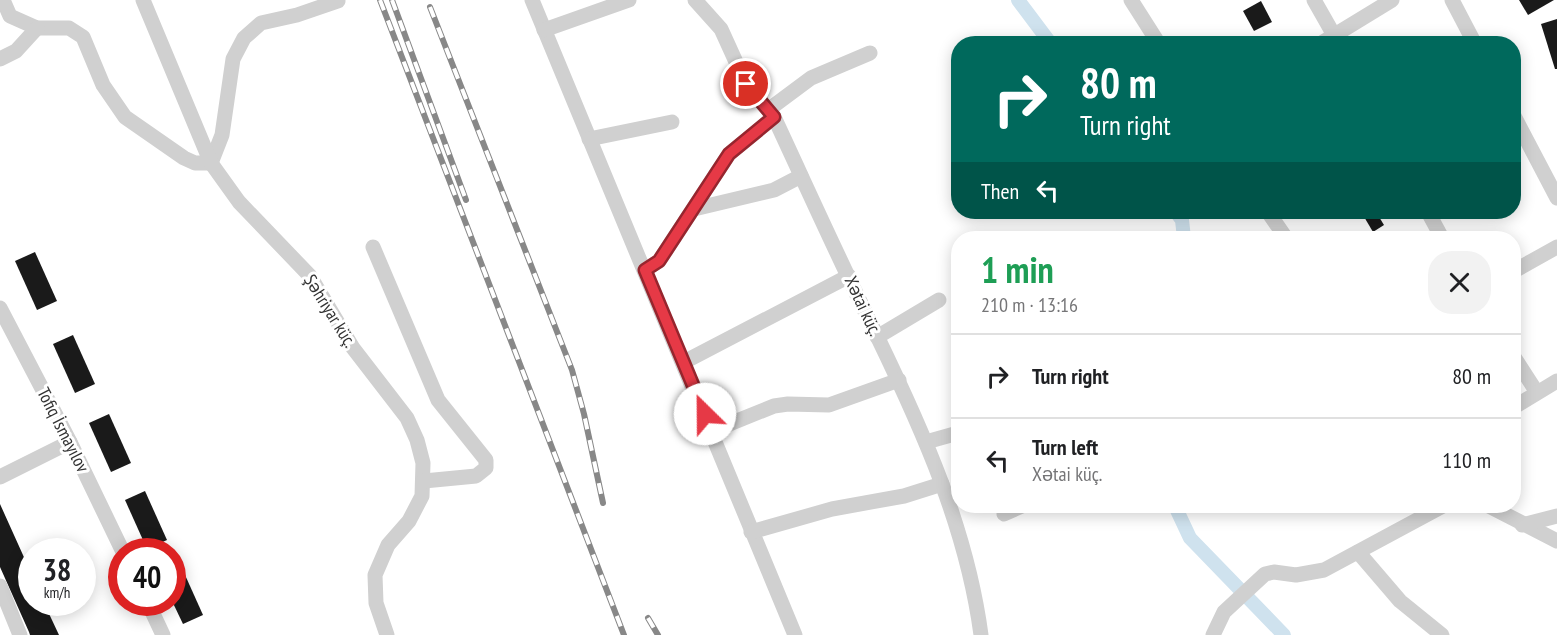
<!DOCTYPE html>
<meta charset="utf-8">
<style>
body{margin:0;font-family:"PT Sans Narrow",sans-serif;background:#f2f2f2;color:#202124;height:100vh;display:flex;flex-direction:column;font-size:22px;white-space:nowrap}
*{box-sizing:border-box;margin:0}
p{font-size:20px;color:#757577}
.icon{flex:none;width:33px;height:33px;fill:none;stroke:currentColor;stroke-width:2;stroke-linecap:round;stroke-linejoin:round}
.map{position:relative;flex:1;overflow:hidden}
.details{position:absolute;left:951px;top:231px;width:570px;height:282px;display:flex;flex-direction:column;background:#fff;border-radius:24px;box-shadow:0 3px 15px #0003}
.details>*{flex:none}
.banner{position:absolute;left:951px;top:36px;width:570px;height:183px;border-radius:24px;box-shadow:0 3px 15px #0003;background:#00695c;color:#fff;overflow:hidden}
.speed{position:absolute;left:18px;top:538px;display:flex;gap:12px;font-size:30px;font-weight:700;text-align:center}
.speed>*{display:grid;place-content:center;width:78px;height:78px;border-radius:50%;background:#fff;box-shadow:0 3px 15px #0003;line-height:1}
.speed small{font-size:15px;font-weight:400}
.speed .limit{border:9px solid #d22;background:#fff;color:#111}
.pin{position:absolute;display:grid;place-items:center;width:51px;height:51px;color:#fff;margin:-26px;border:3px solid #fff;border-radius:50%;box-shadow:0 2px 6px #0007}
.me{position:absolute;width:66px;margin:-33px;rotate:337deg;stroke-linejoin:round;filter:drop-shadow(0 0 4px #0008)}
.turn{display:flex;align-items:center;gap:21px;height:126px;padding:0 30px;font-size:27px}
.turn .icon{width:78px;height:78px;stroke-width:2.5}
.turn b{display:block;font-size:42px;line-height:51px}
.then{display:flex;align-items:center;height:57px;padding:0 30px;background:#0003;gap:12px;font-size:22px}
.round{display:grid;place-items:center;flex:none;width:63px;height:63px;border-radius:24px;background:#f2f2f2}
.headline{display:flex;align-items:center;justify-content:space-between;height:102px;padding:0 30px}
h1{font-size:36px;font-weight:700;line-height:45px;color:#1e9e55}
ul{padding:0;list-style:none}
li{display:flex;align-items:center;gap:18px;height:84px;padding:0 30px;border-top:2px solid #e0e0e0}
li div{flex:1}
li b{display:block;font-size:22px}
li em{font-style:normal}
.map>svg:first-child{display:block}
.lines{fill:none;stroke-linecap:round;stroke-linejoin:round}
.canal{stroke:#cfe2ee;stroke-width:14}
.building{fill:#1a1a1a}
.minor{stroke:#d0d0d0;stroke-width:15}
.rail-casing{stroke:#888;stroke-width:6}
.rail{stroke:#fff;stroke-width:4;stroke-dasharray:11;stroke-linecap:butt}
.route-casing{stroke:#96252e;stroke-width:15}
.route{stroke:#e63946;stroke-width:10}
.labels{text-anchor:middle;stroke-width:6;stroke-linejoin:round;paint-order:stroke}
.street-label{font-size:18px;fill:#333;stroke:#fff}
</style>
<div class="map">
<svg width="1557" height="635" viewBox="0 0 1557 635">
<rect width="100%" height="100%" fill="#fff"/>
<g class="lines">
<g class="canal">
<path d="M 1018,0 L 1051,44"/>
<path d="M 1176,212 L 1182,220 L 1184,238"/>
<path d="M 1175,506 L 1190,538 L 1284,635"/>
</g>
</g>
<g class="building">
<path d="M 1519,0 L 1554,0 L 1528,15 Z"/>
<path d="M 1261,1 L 1272,22 L 1254,31 L 1243,11 Z"/>
<path d="M 1557,19 L 1557,69 L 1555,69 L 1541,24 Z"/>
<path d="M 1369,212 L 1376,212 L 1384,225 L 1373,232 L 1363,215 Z"/>
<path d="M 35,252 L 57,301 L 37,310 L 15,261 Z"/>
<path d="M 73,335 L 95,384 L 75,393 L 53,344 Z"/>
<path d="M 109,414 L 131,463 L 111,472 L 89,423 Z"/>
<path d="M 145,491 L 167,540 L 147,549 L 125,500 Z"/>
<path d="M 0,504 L 32,575 L 32,603 L 44,603 L 59,635 L 30,635 L 29,632 L 0,567 Z"/>
<path d="M 181,566 L 203,615 L 183,624 L 172,601 L 172,570 Z"/>
</g>
<g class="lines">
<g class="minor">
<path d="M 3,0 L 10,16 L 37,28 L 69,28 L 83,37 L 103,85 L 125,117 L 184,158 L 195,163 L 211,163 L 222,135 L 233,59 L 244,38 L 261,23 L 297,15 L 338,1"/>
<path d="M 143,0 L 211,163 L 239,202 L 310,276 L 353,348 L 407,418 L 417,440 L 423,463 L 422,496 L 409,521 L 388,545 L 375,575 L 376,603 L 387,635"/>
<path d="M 532,0 L 795,635"/>
<path d="M 695,0 L 721,29 L 746,84 L 774,117 C 808,190 841,264 877,336 C 923,431 967,529 981,635"/>
<path d="M 1131,0 L 1159,44"/>
<path d="M 1314,0 L 1339,44"/>
<path d="M 1452,0 L 1475,44"/>
<path d="M 544,30 L 629,0"/>
<path d="M 1320,44 L 1392,0"/>
<path d="M 0,59 L 16,51 L 37,28"/>
<path d="M 768,110 L 811,78 L 870,53"/>
<path d="M 1514,116 L 1557,198"/>
<path d="M 589,139 L 672,122"/>
<path d="M 694,209 L 774,190 L 801,176"/>
<path d="M 1268,212 L 1286,238"/>
<path d="M 1428,212 L 1442,238"/>
<path d="M 373,247 L 438,400 L 486,460 L 486,468 L 476,476 L 424,481"/>
<path d="M 645,270 L 659,261 L 729,154 L 774,117"/>
<path d="M 1514,271 L 1557,247"/>
<path d="M 0,308 L 70,442 L 123,552"/>
<path d="M 877,337 L 939,300"/>
<path d="M 1514,357 L 1536,391"/>
<path d="M 684,362 L 849,276"/>
<path d="M 1514,407 L 1557,381"/>
<path d="M 712,431 L 774,406 L 788,404 L 829,405 L 899,380"/>
<path d="M 926,442 L 958,433"/>
<path d="M 0,477 L 70,442"/>
<path d="M 1489,506 L 1557,541"/>
<path d="M 1004,514 L 1022,506"/>
<path d="M 1522,525 L 1557,516"/>
<path d="M 751,532 L 832,509 L 904,496 L 942,484"/>
<path d="M 1358,552 L 1400,601 L 1442,635"/>
<path d="M 0,586 L 20,635"/>
<path d="M 148,603 L 163,635"/>
<path d="M 1213,635 L 1224,612 L 1265,574 L 1274,572 L 1296,575 L 1324,570 L 1443,506"/>
</g>
<g class="rail-casing">
<g id="rail">
<path d="M 380,0 L 624,635"/>
<path d="M 392,0 L 466,200"/>
<path d="M 430,7 L 572,370 L 584,414 L 603,503"/>
<path d="M 648,618 L 658,635"/>
</g>
</g>
<use href="#rail" class="rail"/>
</g>
<g class="lines">
<g class="route-casing">
<path id="route" d="M 705,414 L 645,270 L 659,261 L 729,154 L 774,117 L 746,84"/>
</g>
<use href="#route" class="route"/>
</g>
<g class="labels">
<g class="street-label">
<text transform="translate(863 306) rotate(65)" y="6">Xətai küç.</text>
<text transform="translate(330 311) rotate(58)" y="6">Şəhriyar küç.</text>
<text transform="translate(63 430) rotate(63)" y="6">Tofiq İsmayılov</text>
</g>
</g>
</svg>
<div class="speed"><div>38<small>km/h</small></div><div class="limit">40</div></div>
<div class="pin" style="left:746px;top:84px;background:#d93025"><svg class="icon" aria-label="arrive" viewBox="0 0 24 24"><path d="M6 21V4h12l-3 4 3 4H6"/></svg></div>
<svg class="me" style="left:705px;top:414px" viewBox="-20 -20 40 40"><circle r="19" fill="#fff"/><path d="M0-13L10 11 0 6-10 11z" fill="#e63946"/></svg>
<div class="banner">
<div class="turn"><svg class="icon" aria-label="right" viewBox="0 0 24 24"><path d="M7 20v-9h11M14 6l5 5-5 5"/></svg><div><b>80 m</b>Turn right</div></div>
<div class="then">Then<svg class="icon" aria-label="left" viewBox="0 0 24 24"><path d="M17 20v-9H6M10 6l-5 5 5 5"/></svg></div>
</div>
<section class="details">
<div class="headline"><div><h1>1 min</h1><p>210 m · 13:16</p></div><a class="round"><svg class="icon" aria-label="close" viewBox="0 0 24 24"><path d="M6 6l12 12M18 6L6 18"/></svg></a></div>
<ul>
<li><svg class="icon" aria-label="right" viewBox="0 0 24 24"><path d="M7 20v-9h11M14 6l5 5-5 5"/></svg><div><b>Turn right</b></div><em>80 m</em></li>
<li><svg class="icon" aria-label="left" viewBox="0 0 24 24"><path d="M17 20v-9H6M10 6l-5 5 5 5"/></svg><div><b>Turn left</b><p>Xətai küç.</p></div><em>110 m</em></li>
</ul>
</section>
</div>
